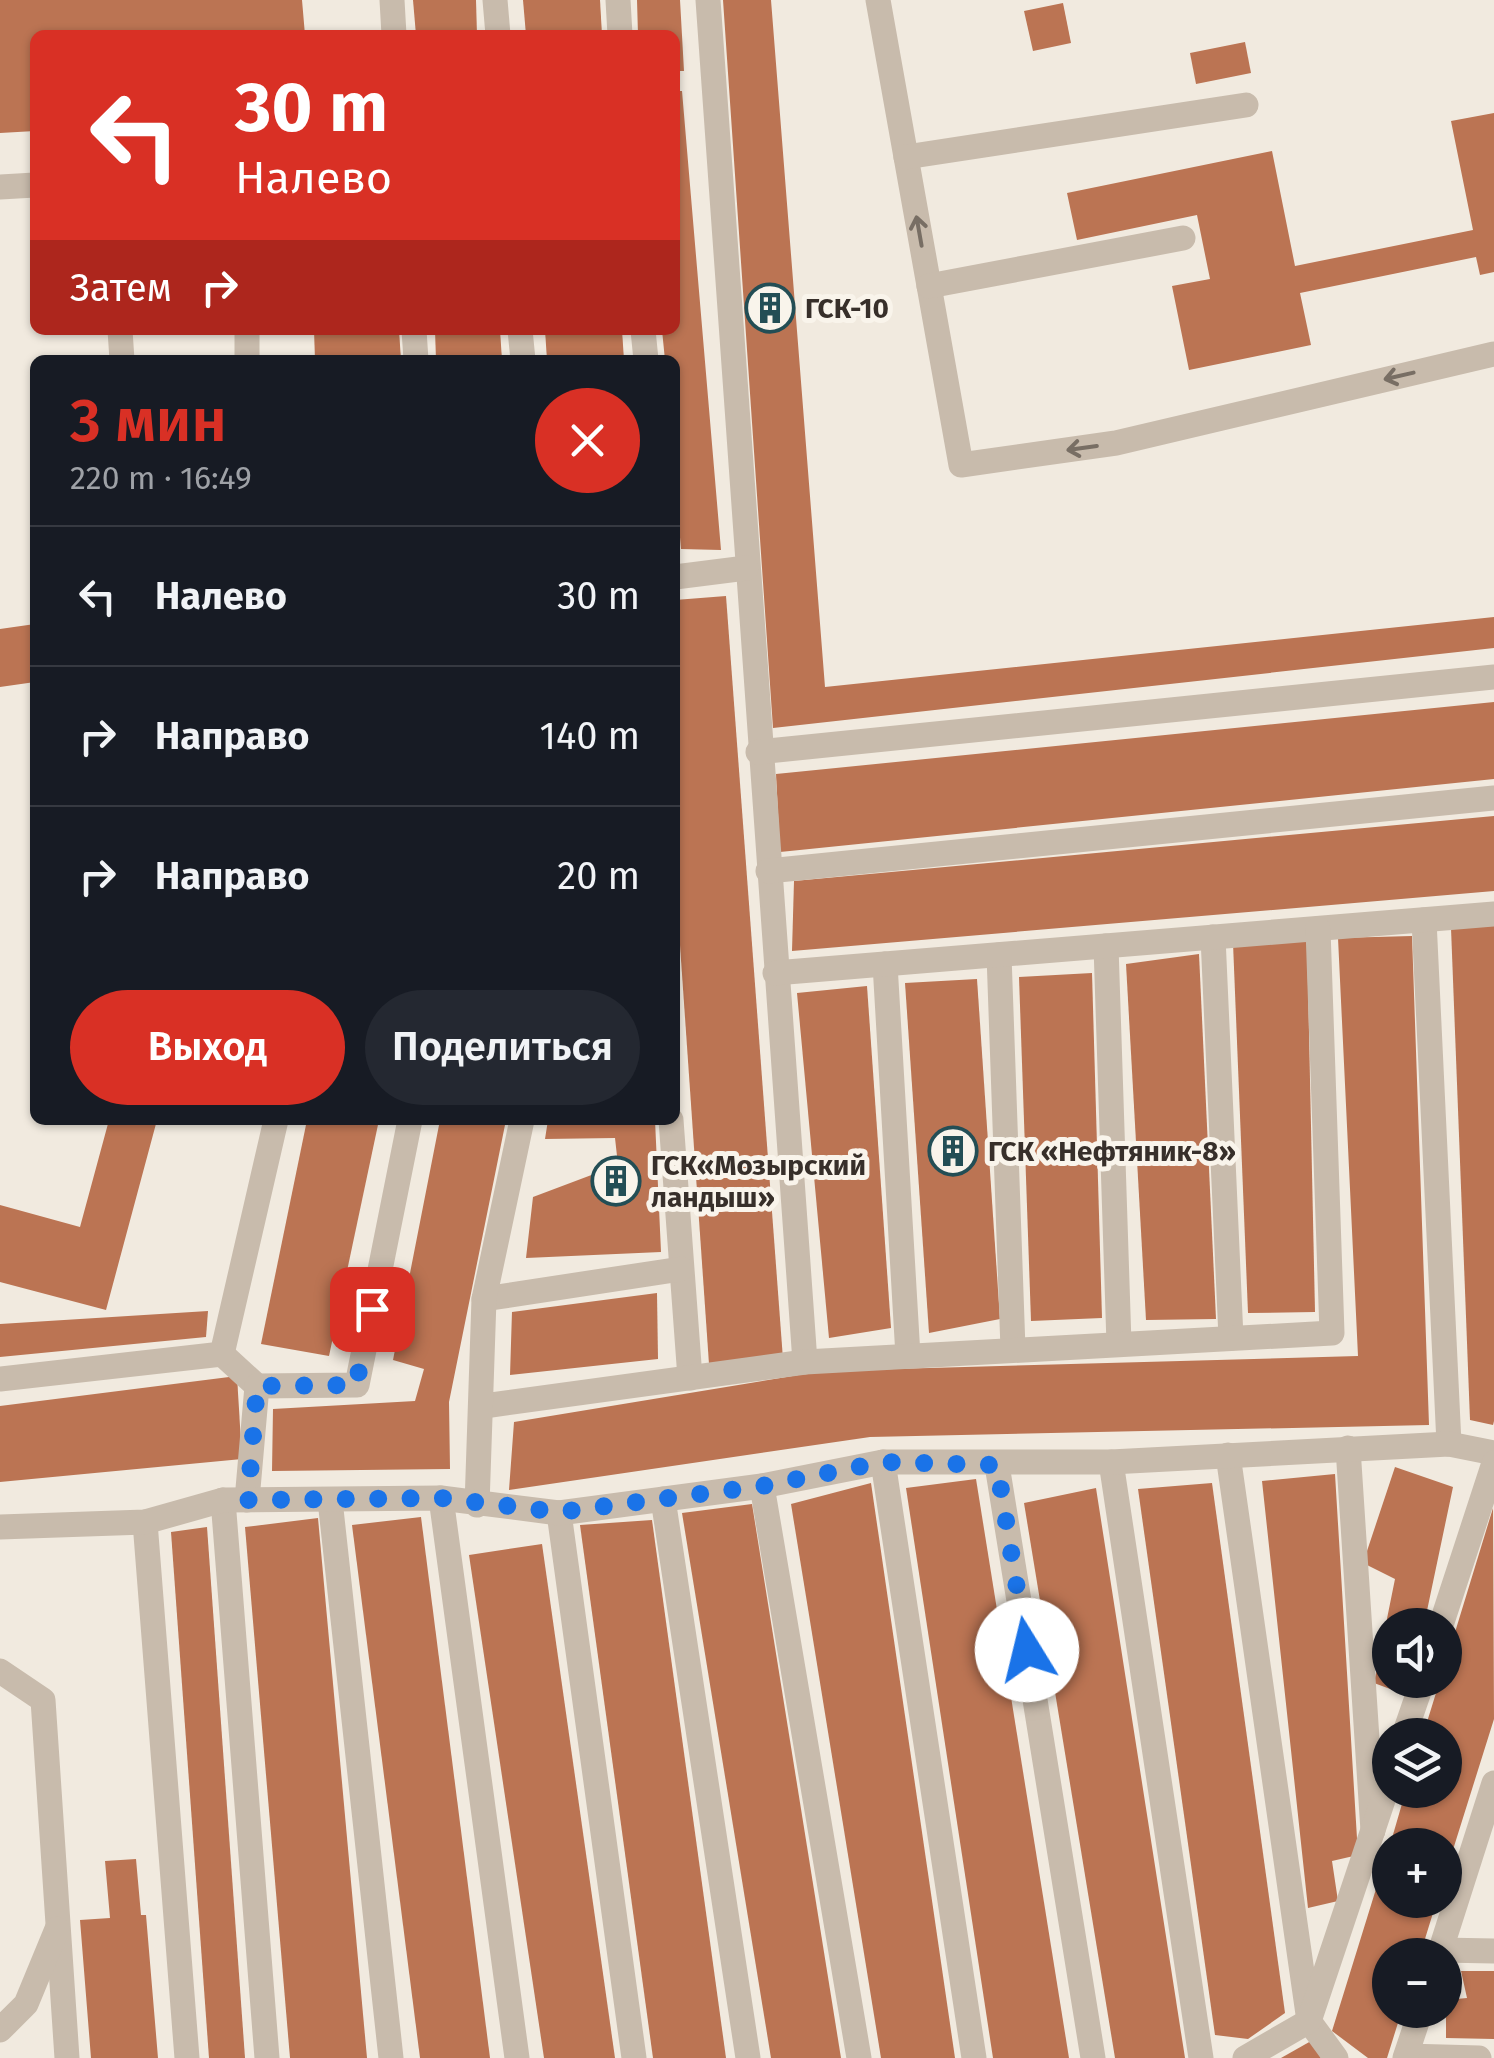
<!DOCTYPE html>
<html lang="ru">
<meta charset="utf-8">
<style>
body{margin:0;font-family:"Fira Sans",sans-serif;background:#242831;color:#f1f3f6;height:100vh;display:flex;flex-direction:column;font-size:38px;white-space:nowrap}
*{box-sizing:border-box;margin:0}
p{font-size:32px;color:#9ea1a6}
.icon{flex:none;width:55px;height:55px;fill:none;stroke:currentColor;stroke-width:2;stroke-linecap:round;stroke-linejoin:round}
.map{position:relative;flex:1;overflow:hidden}
.drawer{position:absolute;left:30px;top:355px;width:650px;height:770px;display:flex;flex-direction:column;background:#171b24;border-radius:15px;box-shadow:0 2px 8px #0004}
.drawer>*{flex:none}
.banner{position:absolute;left:30px;top:30px;width:650px;height:305px;border-radius:15px;box-shadow:0 2px 8px #0004;background:#d93025;color:#fff;overflow:hidden}
.fabs{position:absolute;left:1372px;top:1608px;display:grid;gap:20px}
.fabs a{display:grid;place-items:center;width:90px;height:90px;border-radius:50%;background:#171b24;box-shadow:0 2px 8px #0004;font-size:50px}
.pin{position:absolute;display:grid;place-items:center;width:85px;height:85px;color:#fff;margin:-42px;border-radius:20px;box-shadow:0 5px 15px #0006}
.me{position:absolute;width:110px;margin:-55px;rotate:351deg;stroke-linejoin:round;filter:drop-shadow(0 0 8px #0008)}
.turn{display:flex;align-items:center;gap:35px;height:210px;padding:0 40px;font-size:45px}
.turn .icon{width:130px;height:130px;stroke-width:2.5}
.turn b{display:block;font-size:70px;line-height:85px}
.then{display:flex;align-items:center;height:95px;padding:0 40px;background:#0003;gap:20px;font-size:38px}
.round{display:grid;place-items:center;flex:none;width:105px;height:105px;border-radius:52px;background:#242831}
.summary{display:flex;align-items:center;justify-content:space-between;height:170px;padding:0 40px}
h1{font-size:60px;font-weight:600;line-height:75px;color:#d93025}
.button{display:flex;gap:20px;margin-top:auto;padding:20px 40px}
.button a{flex:1;height:115px;border-radius:60px;background:#d93025;color:#fff;font-size:40px;font-weight:600;line-height:115px;text-align:center}
.button a+a{background:#242831;color:#f1f3f6}
ul{padding:0;list-style:none}
li{display:flex;align-items:center;gap:30px;height:140px;padding:0 40px;border-top:2px solid #363941}
li div{flex:1}
li b{display:block;font-size:38px}
li em{font-style:normal}
.map>svg:first-child{display:block}
.building{fill:#bb7453}
.lines{fill:none;stroke-linecap:round;stroke-linejoin:round}
.minor{stroke:#c8bbac;stroke-width:25}
.oneway{stroke:#786e64}
.route{stroke:#1a73e8;stroke-width:18;stroke-dasharray:0 32.4}
.labels{text-anchor:middle;stroke-width:10;stroke-linejoin:round;paint-order:stroke}
.poi-label{font-size:28px;font-weight:bold;fill:#372f2a;stroke:#f9f4eb;text-anchor:start}
</style>
<div class="map">
<svg width="1494" height="2058" viewBox="0 0 1494 2058">
<rect width="100%" height="100%" fill="#f1eadf"/>
<g class="building">
<path d="M 0,0 L 302,0 L 305,35 L 35,35 L 35,131 L 0,133 Z"/>
<path d="M 413,0 L 476,0 L 477,35 L 416,35 Z"/>
<path d="M 523,0 L 600,0 L 602,35 L 526,35 Z"/>
<path d="M 637,0 L 680,0 L 684,71 L 675,71 L 675,35 L 638,35 Z"/>
<path d="M 723,0 L 771,0 L 825,687 L 1494,617 L 1494,648 L 773,728 Z"/>
<path d="M 1063,3 L 1071,43 L 1033,51 L 1024,11 Z"/>
<path d="M 1245,42 L 1251,73 L 1196,84 L 1190,53 Z"/>
<path d="M 675,91 L 682,91 L 721,550 L 681,549 L 675,478 L 675,360 L 665,360 L 662,330 L 675,330 Z"/>
<path d="M 1494,113 L 1494,272 L 1480,275 L 1476,257 L 1300,293 L 1311,345 L 1189,370 L 1172,286 L 1210,279 L 1197,215 L 1077,240 L 1067,193 L 1272,151 L 1295,266 L 1473,230 L 1451,121 Z"/>
<path d="M 314,330 L 399,330 L 401,360 L 315,360 Z"/>
<path d="M 435,330 L 500,330 L 502,360 L 436,360 Z"/>
<path d="M 545,330 L 622,330 L 624,360 L 547,360 Z"/>
<path d="M 726,596 L 783,1359 L 709,1364 L 675,873 L 675,600 Z"/>
<path d="M 35,624 L 35,682 L 0,687 L 0,629 Z"/>
<path d="M 1494,702 L 1494,779 L 780,852 L 776,774 Z"/>
<path d="M 1494,816 L 1494,891 L 792,951 L 794,881 Z"/>
<path d="M 1494,925 L 1494,1421 L 1493,1425 L 1470,1420 L 1451,928 Z"/>
<path d="M 1412,936 L 1429,1425 L 870,1437 L 509,1490 L 514,1422 L 823,1371 L 1358,1356 L 1338,938 Z"/>
<path d="M 1307,940 L 1315,1312 L 1248,1313 L 1233,943 Z"/>
<path d="M 1199,954 L 1216,1319 L 1146,1320 L 1126,964 Z"/>
<path d="M 1092,973 L 1102,1318 L 1031,1321 L 1019,977 Z"/>
<path d="M 977,979 L 1000,1319 L 929,1333 L 905,983 Z"/>
<path d="M 867,986 L 891,1328 L 829,1338 L 797,993 Z"/>
<path d="M 109,1120 L 157,1120 L 106,1310 L 0,1282 L 0,1205 L 80,1227 Z"/>
<path d="M 307,1120 L 379,1120 L 329,1356 L 261,1344 Z"/>
<path d="M 440,1120 L 506,1120 L 449,1402 L 450,1469 L 272,1471 L 273,1409 L 415,1401 L 424,1369 L 393,1360 Z"/>
<path d="M 548,1120 L 655,1120 L 661,1252 L 526,1258 L 533,1197 L 618,1165 L 615,1138 L 545,1139 Z"/>
<path d="M 657,1293 L 658,1359 L 510,1375 L 512,1312 Z"/>
<path d="M 208,1311 L 206,1337 L 0,1357 L 0,1324 Z"/>
<path d="M 237,1376 L 242,1459 L 0,1482 L 0,1406 Z"/>
<path d="M 1395,1467 L 1453,1487 L 1424,1625 L 1390,1625 L 1390,1680 L 1412,1680 L 1409,1696 L 1374,1683 L 1395,1579 L 1363,1563 Z"/>
<path d="M 1335,1474 L 1358,1855 L 1332,1861 L 1338,1901 L 1308,1908 L 1262,1481 Z"/>
<path d="M 976,1479 L 1069,2058 L 993,2058 L 906,1488 Z"/>
<path d="M 871,1483 L 955,2058 L 881,2058 L 791,1504 Z"/>
<path d="M 1212,1483 L 1285,2013 L 1248,2039 L 1215,2035 L 1138,1489 Z"/>
<path d="M 1096,1488 L 1185,2058 L 1115,2058 L 1024,1503 Z"/>
<path d="M 752,1504 L 841,2058 L 771,2058 L 682,1513 Z"/>
<path d="M 1493,1508 L 1494,1719 L 1446,1872 L 1445,1845 L 1390,1845 L 1406,1790 L 1445,1790 L 1445,1735 L 1423,1735 L 1440,1680 L 1445,1680 L 1445,1665 Z"/>
<path d="M 421,1517 L 490,2058 L 420,2058 L 352,1525 Z"/>
<path d="M 318,1518 L 367,2058 L 290,2058 L 245,1527 Z"/>
<path d="M 652,1520 L 726,2058 L 653,2058 L 580,1525 Z"/>
<path d="M 207,1527 L 245,2058 L 209,2058 L 171,1532 Z"/>
<path d="M 542,1544 L 615,2058 L 544,2058 L 469,1555 Z"/>
<path d="M 1389,1847 L 1390,1900 L 1437,1900 L 1420,1955 L 1390,1955 L 1390,2010 L 1402,2010 L 1387,2058 L 1368,2058 L 1332,2031 Z"/>
<path d="M 136,1859 L 141,1915 L 146,1915 L 158,2058 L 91,2058 L 80,1920 L 110,1918 L 105,1861 Z"/>
<path d="M 1461,1971 L 1494,1971 L 1494,2039 L 1446,2038 L 1446,2000 L 1467,1998 Z"/>
<path d="M 1311,2041 L 1321,2058 L 1281,2058 Z"/>
</g>
<g class="lines">
<g class="minor">
<path d="M 392,0 L 394,35"/>
<path d="M 495,0 L 498,35"/>
<path d="M 618,0 L 620,35"/>
<path d="M 708,0 L 805,1362"/>
<path d="M 878,0 L 961,465 L 1116,443 L 1494,354"/>
<path d="M 906,157 L 1246,105"/>
<path d="M 0,187 L 35,185"/>
<path d="M 929,286 L 1183,238"/>
<path d="M 120,330 L 122,360"/>
<path d="M 247,330 L 247,360"/>
<path d="M 414,330 L 416,360"/>
<path d="M 520,330 L 523,360"/>
<path d="M 643,330 L 646,360"/>
<path d="M 675,577 L 746,568"/>
<path d="M 758,752 L 1494,677"/>
<path d="M 768,871 L 1494,798"/>
<path d="M 1424,920 L 1449,1444"/>
<path d="M 1213,937 L 1231,1338"/>
<path d="M 1106,946 L 1119,1344"/>
<path d="M 999,955 L 1013,1349"/>
<path d="M 885,964 L 908,1356"/>
<path d="M 775,973 L 1494,914"/>
<path d="M 671,1120 L 690,1378"/>
<path d="M 484,1299 L 681,1269"/>
<path d="M 222,1354 L 257,1386 L 247,1500"/>
<path d="M 0,1379 L 222,1354 L 276,1120"/>
<path d="M 257,1386 L 357,1385 L 410,1120"/>
<path d="M 484,1406 L 805,1362 L 1332,1333 L 1318,929"/>
<path d="M 1348,1448 L 1373,1831"/>
<path d="M 1228,1455 L 1309,2021 L 1336,2058"/>
<path d="M 883,1462 L 974,2058"/>
<path d="M 1111,1462 L 1201,2058"/>
<path d="M 997,1465 L 1093,2058"/>
<path d="M 762,1486 L 859,2058"/>
<path d="M 441,1498 L 517,2058"/>
<path d="M 663,1499 L 748,2058"/>
<path d="M 223,1500 L 267,2058"/>
<path d="M 330,1500 L 391,2058"/>
<path d="M 477,1505 L 484,1299 L 522,1120"/>
<path d="M 559,1513 L 634,2058"/>
<path d="M 145,1522 L 187,2058"/>
<path d="M 0,1527 L 145,1522 L 223,1500 L 441,1498 L 559,1513 L 762,1486 L 883,1462 L 1111,1462 L 1449,1444 L 1494,1453"/>
<path d="M 1441,1625 L 1494,1463"/>
<path d="M 0,1671 L 43,1700 L 67,2058"/>
<path d="M 1404,1735 L 1423,1680"/>
<path d="M 1441,1950 L 1494,1951"/>
<path d="M 1439,1955 L 1494,1783"/>
<path d="M 0,2030 L 26,2004 L 57,1929"/>
<path d="M 1406,2056 L 1479,2058"/>
<path d="M 1245,2058 L 1309,2021 L 1390,1779"/>
<path d="M 1405,2058 L 1421,2010"/>
</g>
</g>
<defs><path id="oneway-shaft" d="M-6 0H5M1.5-3L5.5 0L1.5 3" fill="none" stroke-width="1.6" stroke-linecap="round" stroke-linejoin="round" transform="scale(2.5)"/></defs>
<g class="oneway">
<use href="#oneway-shaft" transform="translate(919 231) rotate(-100)"/>
<use href="#oneway-shaft" transform="translate(1399 376) rotate(167)"/>
<use href="#oneway-shaft" transform="translate(1082 448) rotate(172)"/>
</g>
<g class="lines">
<path class="route" d="M 372,1309 L 356,1385 L 257,1386 L 248,1500 L 441,1498 L 559,1512 L 762,1486 L 883,1462 L 997,1465 L 1027,1650"/>
</g>
<defs>
<g id="building-ring" transform="scale(2.5)"><circle r="9.5" fill="#f9f4eb" stroke="#234e55" stroke-width="1.5"/><path d="M-4-6H4V6H1V3H-1V6H-4ZM-2.5-4.3h1.7v1.8h-1.7ZM.8-4.3h1.7v1.8H.8ZM-2.5-1h1.7V.8h-1.7ZM.8-1h1.7V.8H.8Z" fill="#234e55"/></g>
</defs>
<g fill-rule="evenodd">
<use href="#building-ring" x="770" y="308"/>
<use href="#building-ring" x="953" y="1151"/>
<use href="#building-ring" x="616" y="1181"/>
</g>
<g class="labels">
<g class="poi-label">
<text x="805" y="318">ГСК-10</text>
<text x="988" y="1161">ГСК «Нефтяник-8»</text>
<text x="651" y="1175">ГСК«Мозырский<tspan x="651" dy="32">ландыш»</tspan></text>
</g>
</g>
</svg>
<div class="fabs">
<a><svg class="icon" aria-label="sound" viewBox="0 0 24 24"><path d="M4 9h4l5-4v14l-5-4H4zM17 9q2 3 0 6"/></svg></a>
<a><svg class="icon" aria-label="layers" viewBox="0 0 24 24"><path d="M12 4l9 5-9 5-9-5zM3 14l9 5 9-5"/></svg></a>
<a>+</a>
<a>−</a>
</div>
<div class="pin" style="left:372px;top:1309px;background:#d93025"><svg class="icon" aria-label="arrive" viewBox="0 0 24 24"><path d="M6 21V4h12l-3 4 3 4H6"/></svg></div>
<svg class="me" style="left:1027px;top:1650px" viewBox="-20 -20 40 40"><circle r="19" fill="#fff"/><path d="M0-13L10 11 0 6-10 11z" fill="#1a73e8"/></svg>
<div class="banner">
<div class="turn"><svg class="icon" aria-label="left" viewBox="0 0 24 24"><path d="M17 20v-9H6M10 6l-5 5 5 5"/></svg><div><b>30 m</b>Налево</div></div>
<div class="then">Затем<svg class="icon" aria-label="right" viewBox="0 0 24 24"><path d="M7 20v-9h11M14 6l5 5-5 5"/></svg></div>
</div>
<section class="drawer">
<div class="summary"><div><h1>3 мин</h1><p>220 m · 16:49</p></div><a class="round" style="background:#d93025;color:#fff"><svg class="icon" aria-label="close" viewBox="0 0 24 24"><path d="M6 6l12 12M18 6L6 18"/></svg></a></div>
<ul>
<li><svg class="icon" aria-label="left" viewBox="0 0 24 24"><path d="M17 20v-9H6M10 6l-5 5 5 5"/></svg><div><b>Налево</b></div><em>30 m</em></li>
<li><svg class="icon" aria-label="right" viewBox="0 0 24 24"><path d="M7 20v-9h11M14 6l5 5-5 5"/></svg><div><b>Направо</b></div><em>140 m</em></li>
<li><svg class="icon" aria-label="right" viewBox="0 0 24 24"><path d="M7 20v-9h11M14 6l5 5-5 5"/></svg><div><b>Направо</b></div><em>20 m</em></li>
</ul>
<div class="button"><a>Выход</a><a>Поделиться</a></div>
</section>
</div>
